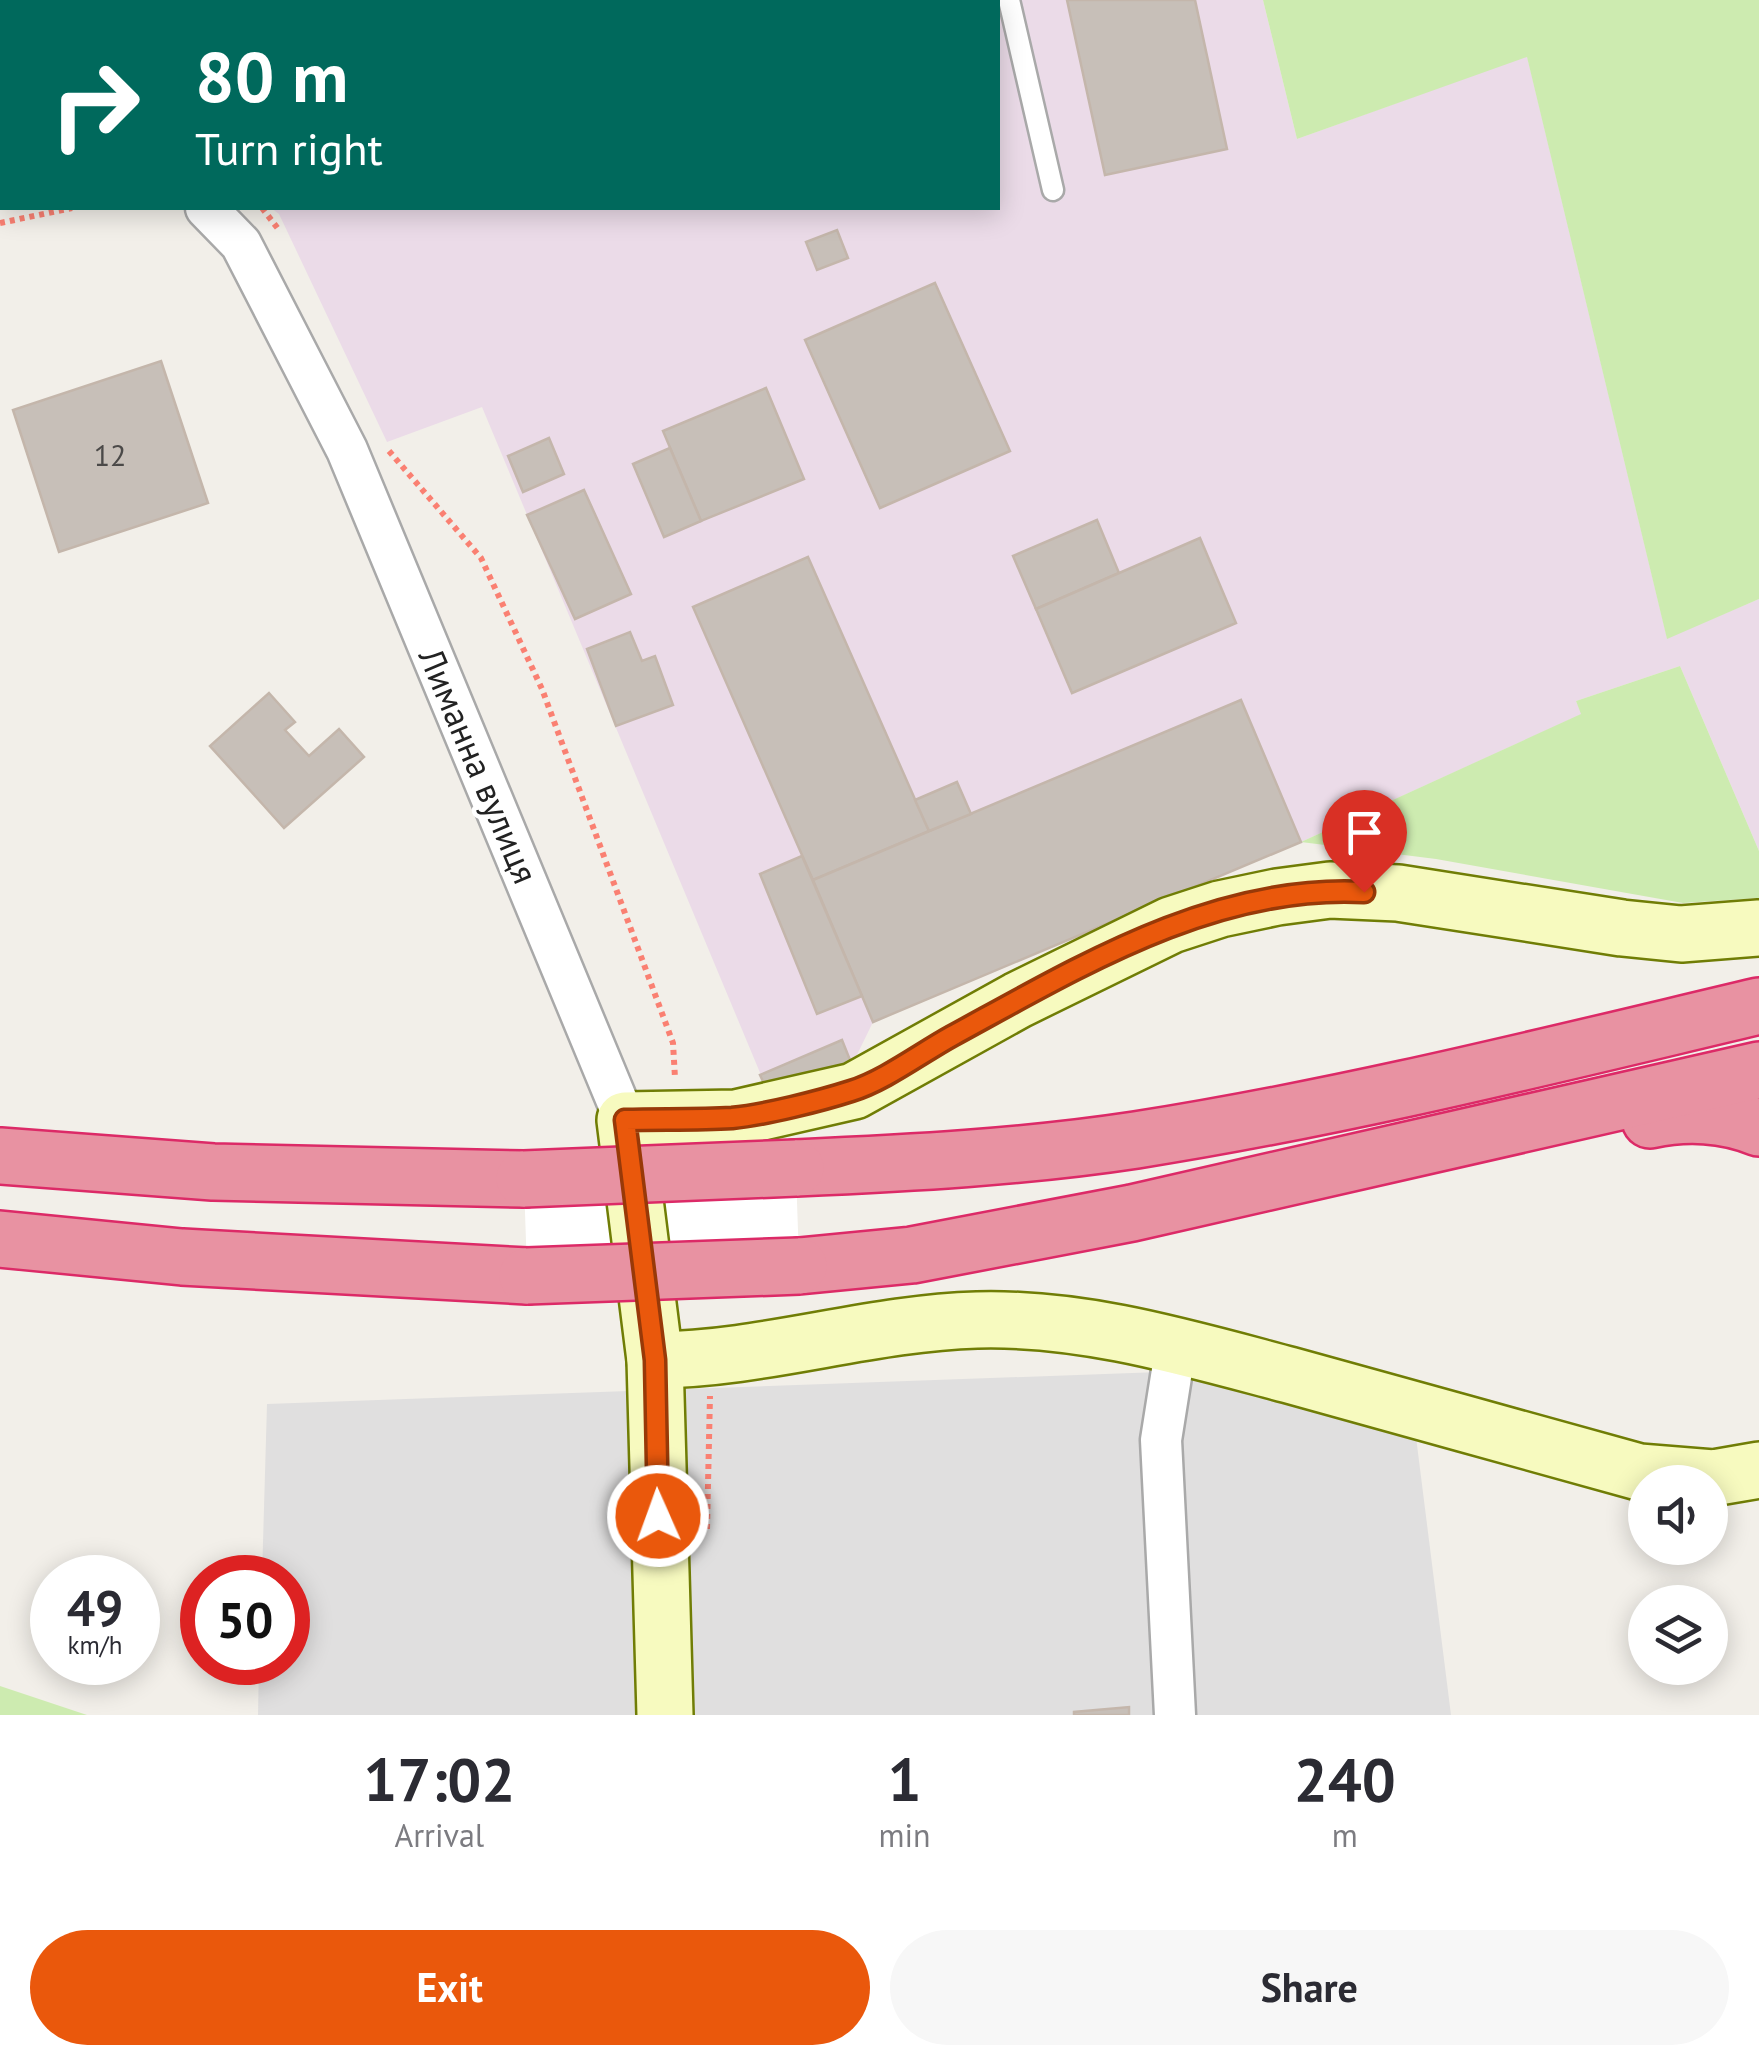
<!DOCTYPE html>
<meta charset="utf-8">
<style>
body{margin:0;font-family:"PT Sans",sans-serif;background:#f7f7f7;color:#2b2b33;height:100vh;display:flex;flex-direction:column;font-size:38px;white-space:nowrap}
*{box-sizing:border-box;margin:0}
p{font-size:32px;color:#7c7c81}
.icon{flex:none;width:55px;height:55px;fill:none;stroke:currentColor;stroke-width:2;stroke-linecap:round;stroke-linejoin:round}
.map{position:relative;height:1715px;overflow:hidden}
.side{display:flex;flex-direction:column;background:#fff;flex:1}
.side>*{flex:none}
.hud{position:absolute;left:0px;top:0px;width:1000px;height:210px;box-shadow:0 5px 25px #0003;background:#00695c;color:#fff;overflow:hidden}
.controls{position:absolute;left:1628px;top:1465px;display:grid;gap:20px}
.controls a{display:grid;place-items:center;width:100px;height:100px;border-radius:50%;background:#fff;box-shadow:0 5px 25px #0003;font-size:50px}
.speed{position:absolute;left:30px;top:1555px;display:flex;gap:20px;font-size:50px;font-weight:700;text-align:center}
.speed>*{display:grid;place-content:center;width:130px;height:130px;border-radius:50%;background:#fff;box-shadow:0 5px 25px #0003;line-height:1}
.speed small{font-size:25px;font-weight:400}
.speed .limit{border:15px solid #d22;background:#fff;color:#111}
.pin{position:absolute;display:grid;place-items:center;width:85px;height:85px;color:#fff;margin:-102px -42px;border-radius:50% 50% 50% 0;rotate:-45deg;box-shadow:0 0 10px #0007}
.pin .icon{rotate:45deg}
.me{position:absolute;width:110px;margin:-55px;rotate:358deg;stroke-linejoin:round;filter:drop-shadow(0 0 8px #0008)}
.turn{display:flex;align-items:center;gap:35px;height:210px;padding:0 30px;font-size:45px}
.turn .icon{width:130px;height:130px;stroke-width:2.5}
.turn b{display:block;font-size:70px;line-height:85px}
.eta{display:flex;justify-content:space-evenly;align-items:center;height:170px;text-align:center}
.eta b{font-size:60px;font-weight:600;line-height:70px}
.primary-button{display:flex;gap:20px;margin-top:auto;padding:20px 30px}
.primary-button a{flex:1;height:115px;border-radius:60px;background:#ea580c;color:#fff;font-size:40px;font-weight:600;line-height:115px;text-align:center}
.primary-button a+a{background:#f7f7f7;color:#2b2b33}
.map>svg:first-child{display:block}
.residential{fill:#e0dfdf}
.industrial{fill:#ebdbe8}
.grass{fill:#cdebb0}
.pier{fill:#fff}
.building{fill:#c7bfb8;stroke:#c4b6ab;stroke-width:2.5}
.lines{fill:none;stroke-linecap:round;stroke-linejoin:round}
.lane-casing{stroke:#a9a9a9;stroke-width:25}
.street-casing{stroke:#a9a9a9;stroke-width:45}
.secondary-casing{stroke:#707d05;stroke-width:60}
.highway-casing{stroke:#dc2a67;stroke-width:60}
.path{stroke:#fa8072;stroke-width:6;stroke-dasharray:5 5;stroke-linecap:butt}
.lane{stroke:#fff;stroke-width:20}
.street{stroke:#fff;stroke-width:40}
.secondary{stroke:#f7fabf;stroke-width:55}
.highway{stroke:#e892a2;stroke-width:55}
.highway-bridge-casing{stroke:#dc2a67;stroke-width:60;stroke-linecap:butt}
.highway-bridge{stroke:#e892a2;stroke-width:55}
.route-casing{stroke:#983908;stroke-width:25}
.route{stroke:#ea580c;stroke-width:18}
.labels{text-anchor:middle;stroke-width:9;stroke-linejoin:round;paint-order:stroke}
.number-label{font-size:30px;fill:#4b4948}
.street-label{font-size:35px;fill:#222;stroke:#fff}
</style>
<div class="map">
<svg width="1759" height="1715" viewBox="0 0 1759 1715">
<rect width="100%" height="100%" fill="#f2efe9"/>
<path class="residential" d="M 1187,1371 L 1416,1437 L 1451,1715 L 258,1715 L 259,1663 L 288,1662 L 288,1578 L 262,1577 L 267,1404 Z"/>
<path class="industrial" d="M 174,0 L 1263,0 L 1297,139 L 1527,56 L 1667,638 L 1759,599 L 1759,851 L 1680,666 L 1576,701 L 1582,714 L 1301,842 L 873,1022 L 852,1065 L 771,1099 L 482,407 L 387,442 L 279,214 L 271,208 L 998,208 L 998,2 Z"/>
<g class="grass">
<path d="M 1263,0 L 1759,0 L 1759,599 L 1667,639 L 1527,57 L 1297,139 Z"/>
<path d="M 1680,666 L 1759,851 L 1759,898 L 1683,903 L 1436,859 L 1301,842 L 1581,714 L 1576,701 Z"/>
<path d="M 0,1686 L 87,1715 L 0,1715 Z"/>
</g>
<path class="pier" d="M 795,1145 L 800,1288 L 528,1298 L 523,1155 Z"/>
<g class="building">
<path d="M 1067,0 L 1195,0 L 1227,149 L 1105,175 Z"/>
<path d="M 837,230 L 848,258 L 817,270 L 806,242 Z"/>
<path d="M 935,283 L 1010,451 L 880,508 L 805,340 Z"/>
<path d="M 161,361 L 208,503 L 59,552 L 13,410 Z"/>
<path d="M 766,388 L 804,479 L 701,521 L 663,431 Z"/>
<path d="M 549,438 L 564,474 L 523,492 L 508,456 Z"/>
<path d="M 670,448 L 701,521 L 664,537 L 633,464 Z"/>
<path d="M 584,490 L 631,594 L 575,619 L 527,515 Z"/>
<path d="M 1097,520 L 1119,573 L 1036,609 L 1013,556 Z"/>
<path d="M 1200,538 L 1236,623 L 1072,693 L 1036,609 Z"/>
<path d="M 808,557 L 929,831 L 813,880 L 693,607 Z"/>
<path d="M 630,632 L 642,661 L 655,656 L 673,705 L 616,726 L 587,649 Z"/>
<path d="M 269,693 L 295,722 L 285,730 L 309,756 L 339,729 L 364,757 L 284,828 L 210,746 Z"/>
<path d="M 1241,700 L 1301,842 L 873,1022 L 813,880 Z"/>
<path d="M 957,782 L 971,814 L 929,831 L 915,800 Z"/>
<path d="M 802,856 L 862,996 L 817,1014 L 760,874 Z"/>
<path d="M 842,1040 L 852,1065 L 771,1099 L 760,1075 Z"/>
<path d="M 1129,1707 L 1129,1715 L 1074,1715 L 1074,1712 Z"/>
</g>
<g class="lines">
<g class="lane-casing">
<path id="lane" d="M 1009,0 L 1053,190"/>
</g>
<g class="street-casing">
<g id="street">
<path d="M 0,63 L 2,65"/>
<path d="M 206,208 L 241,244 L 347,450 L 625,1120"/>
<path d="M 1175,1715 L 1161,1440 L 1176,1345"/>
</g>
</g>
<g class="secondary-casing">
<g id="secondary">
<path d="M 655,1360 C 764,1359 869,1323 977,1320 C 1084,1317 1187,1348 1289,1375 C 1406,1407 1522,1440 1639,1472 L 1713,1478 L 1759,1470"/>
<path d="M 665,1715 L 655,1360 L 625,1120 L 736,1118 L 854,1091 L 1018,1000 L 1171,925 L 1220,909 L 1277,897 L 1330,890 L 1398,893 L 1622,928 L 1681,934 L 1759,928"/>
</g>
</g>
<g class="highway-casing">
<g id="highway">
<path d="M 1650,1120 C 1686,1112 1725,1114 1759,1128"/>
<path d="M 0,1156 L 213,1172 L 524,1179"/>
<path d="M 796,1168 C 909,1163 1024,1157 1136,1140 C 1346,1107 1552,1055 1759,1006"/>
<path d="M 0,1239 L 182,1257 L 527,1276"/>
<path d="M 799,1266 L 912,1255 L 1132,1213 L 1759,1070"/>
</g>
</g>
<g class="path">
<path d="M 0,14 L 2,16"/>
<path d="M 262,208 L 279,230"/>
<path d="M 0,223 L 72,208"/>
<path d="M 389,451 L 481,558 L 542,689 L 673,1043 L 675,1078"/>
<path d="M 707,1529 L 710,1396"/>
</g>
<use href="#lane" class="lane"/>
<use href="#street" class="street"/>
<use href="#secondary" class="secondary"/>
<use href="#highway" class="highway"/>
<g class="highway-bridge-casing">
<g id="highway-bridge">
<path d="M 524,1179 L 796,1168"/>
<path d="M 527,1276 L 799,1266"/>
</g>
</g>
<use href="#highway-bridge" class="highway-bridge"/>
</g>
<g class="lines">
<g class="route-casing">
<path id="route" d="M 658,1516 L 655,1360 L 625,1120 C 661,1119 697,1120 732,1118 C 764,1115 820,1101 851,1091 C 884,1081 921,1053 952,1036 C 1079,967 1214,884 1364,892"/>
</g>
<use href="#route" class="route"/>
</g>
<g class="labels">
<g class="number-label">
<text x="110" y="466">12</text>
</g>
<g class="street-label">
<text transform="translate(478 766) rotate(67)" y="12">Лиманна вулиця</text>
</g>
</g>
</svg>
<div class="controls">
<a><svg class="icon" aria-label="sound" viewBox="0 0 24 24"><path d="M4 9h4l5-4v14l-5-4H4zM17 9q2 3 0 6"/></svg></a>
<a><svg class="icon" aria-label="layers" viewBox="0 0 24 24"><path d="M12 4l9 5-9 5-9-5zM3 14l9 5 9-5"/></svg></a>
</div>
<div class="speed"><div>49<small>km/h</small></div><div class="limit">50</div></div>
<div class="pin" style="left:1364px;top:892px;background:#d93025"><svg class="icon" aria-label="arrive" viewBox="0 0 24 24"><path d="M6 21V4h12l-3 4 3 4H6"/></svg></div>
<svg class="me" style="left:658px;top:1516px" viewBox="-20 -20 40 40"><circle r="17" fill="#ea580c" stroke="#fff" stroke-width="3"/><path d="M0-11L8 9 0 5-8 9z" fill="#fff"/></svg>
<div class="hud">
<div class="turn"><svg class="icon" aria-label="right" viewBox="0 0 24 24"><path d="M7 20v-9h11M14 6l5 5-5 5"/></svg><div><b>80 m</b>Turn right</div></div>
</div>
</div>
<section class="side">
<div class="eta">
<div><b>17:02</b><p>Arrival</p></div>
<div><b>1</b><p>min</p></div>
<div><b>240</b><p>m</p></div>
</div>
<div class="primary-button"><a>Exit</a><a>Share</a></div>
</section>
